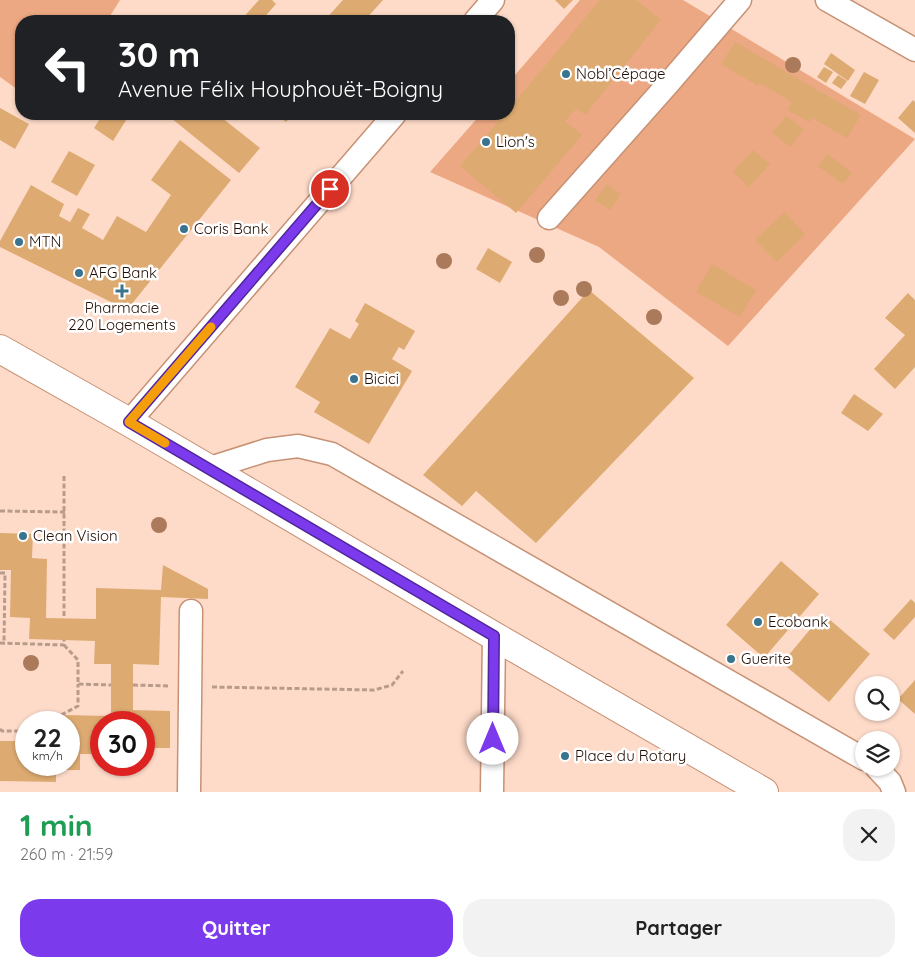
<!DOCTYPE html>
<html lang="fr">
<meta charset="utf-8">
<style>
body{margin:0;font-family:Quicksand,sans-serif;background:#f2f2f2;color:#222;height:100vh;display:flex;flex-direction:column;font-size:19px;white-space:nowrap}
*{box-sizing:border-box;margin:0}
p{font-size:16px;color:#767676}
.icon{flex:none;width:28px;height:28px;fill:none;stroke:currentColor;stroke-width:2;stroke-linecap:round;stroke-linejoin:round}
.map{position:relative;height:792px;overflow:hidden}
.sheet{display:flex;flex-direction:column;background:#fff;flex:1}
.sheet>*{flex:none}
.hud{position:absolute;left:15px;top:15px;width:500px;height:105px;border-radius:20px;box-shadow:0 1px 4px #0004;background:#202124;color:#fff;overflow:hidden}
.buttons{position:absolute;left:855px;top:676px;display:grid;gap:10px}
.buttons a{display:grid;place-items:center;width:45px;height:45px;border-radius:50%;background:#fff;box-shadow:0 1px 4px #0004;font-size:25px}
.speed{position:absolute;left:15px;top:711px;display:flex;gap:10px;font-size:25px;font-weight:700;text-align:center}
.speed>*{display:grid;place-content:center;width:65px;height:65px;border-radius:50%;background:#fff;box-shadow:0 1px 4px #0004;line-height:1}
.speed small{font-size:12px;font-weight:400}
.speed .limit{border:8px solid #d22;background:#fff;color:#111}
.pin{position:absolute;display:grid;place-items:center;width:42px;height:42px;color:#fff;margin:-21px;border:2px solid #fff;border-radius:50%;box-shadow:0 1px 5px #0007}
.me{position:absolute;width:55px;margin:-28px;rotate:0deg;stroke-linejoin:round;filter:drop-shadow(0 0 4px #0008)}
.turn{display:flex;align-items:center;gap:18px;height:105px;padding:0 20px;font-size:22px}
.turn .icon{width:65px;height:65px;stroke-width:2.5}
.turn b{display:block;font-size:35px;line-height:42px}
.round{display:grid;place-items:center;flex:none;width:52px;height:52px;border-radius:20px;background:#f2f2f2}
.overview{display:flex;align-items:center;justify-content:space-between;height:85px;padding:0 20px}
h1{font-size:30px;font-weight:700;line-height:38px;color:#1e9e55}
.action{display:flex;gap:10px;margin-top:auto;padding:10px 20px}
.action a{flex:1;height:58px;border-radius:20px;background:#7c3aed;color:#fff;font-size:20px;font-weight:700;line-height:58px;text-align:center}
.action a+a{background:#f2f2f2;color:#222}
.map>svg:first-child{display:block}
.green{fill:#eca883}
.building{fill:#ddaa71}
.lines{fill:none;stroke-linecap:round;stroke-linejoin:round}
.minor-casing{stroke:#c79174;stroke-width:25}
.highway-casing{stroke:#c79174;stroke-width:30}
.path{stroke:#b99b8b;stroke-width:3;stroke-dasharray:5 2.5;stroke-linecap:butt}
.minor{stroke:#fff;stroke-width:22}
.highway{stroke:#fff;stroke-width:28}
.tree{fill:#ab7a5a}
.route-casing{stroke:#51269a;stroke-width:12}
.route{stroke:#7c3aed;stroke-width:9}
.slow{stroke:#f59e0b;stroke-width:9}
.poi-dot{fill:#3a738d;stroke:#fff;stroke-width:2}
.labels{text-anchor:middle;stroke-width:5;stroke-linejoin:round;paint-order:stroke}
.poi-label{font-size:15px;fill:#220e04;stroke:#fff;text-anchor:start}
</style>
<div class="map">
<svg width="915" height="792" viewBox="0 0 915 792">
<rect width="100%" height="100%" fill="#fedbc9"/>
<g class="green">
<path d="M 0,0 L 120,0 L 107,21 L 21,21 L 21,92 L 0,77 Z"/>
<path d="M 580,0 L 683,0 L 915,139 L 728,346 L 599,247 L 430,172 L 481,114 L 509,114 L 509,82 Z"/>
</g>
<g class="building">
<path d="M 259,0 L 272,0 L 276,4 L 261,21 L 240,21 Z"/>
<path d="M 343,0 L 383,0 L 364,21 L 324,21 Z"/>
<path d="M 555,0 L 573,0 L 564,9 Z"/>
<path d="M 600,0 L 636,0 L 661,20 L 585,115 L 577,108 L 565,121 L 582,135 L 516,213 L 460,166 L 505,114 L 509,114 L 509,109 Z"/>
<path d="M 735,42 L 861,115 L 847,138 L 812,118 L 810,122 L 787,110 L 792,102 L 760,83 L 758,86 L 721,64 Z"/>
<path d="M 831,53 L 855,70 L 848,81 L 824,64 Z"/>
<path d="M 824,67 L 833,72 L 826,83 L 817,77 Z"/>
<path d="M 864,72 L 879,80 L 865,104 L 850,96 Z"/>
<path d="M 838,75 L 847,81 L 841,89 L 832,83 Z"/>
<path d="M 913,100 L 915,102 L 915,133 L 898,118 Z"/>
<path d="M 0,108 L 29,124 L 15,149 L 0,140 Z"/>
<path d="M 103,114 L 123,114 L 128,117 L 113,141 L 94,128 Z"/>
<path d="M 166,114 L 217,114 L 260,148 L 239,173 Z"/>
<path d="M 276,114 L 293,114 L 286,122 Z"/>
<path d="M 786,116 L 804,129 L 790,147 L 772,133 Z"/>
<path d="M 180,140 L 231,180 L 127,310 L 0,247 L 0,241 L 31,185 L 64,204 L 59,216 L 70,222 L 78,208 L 90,214 L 82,228 L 103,240 L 117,216 L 146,232 L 171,195 L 151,180 Z"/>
<path d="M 753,150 L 770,164 L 749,187 L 733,172 Z"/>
<path d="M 69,151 L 95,165 L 77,196 L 51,182 Z"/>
<path d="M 828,154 L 852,173 L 843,184 L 818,166 Z"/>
<path d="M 607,184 L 621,194 L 610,210 L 595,200 Z"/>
<path d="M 784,212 L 805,234 L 777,262 L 755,240 Z"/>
<path d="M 488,248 L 512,262 L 500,283 L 476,269 Z"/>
<path d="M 712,264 L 756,290 L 740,317 L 696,292 Z"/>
<path d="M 589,290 L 694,378 L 536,543 L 476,491 L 462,506 L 423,475 Z"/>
<path d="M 908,293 L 915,300 L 915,367 L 895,389 L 874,369 L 905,335 L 885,318 Z"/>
<path d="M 365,303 L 415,331 L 404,350 L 399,347 L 392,359 L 412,371 L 369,444 L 314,412 L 320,402 L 295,387 L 330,328 L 350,339 L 359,324 L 355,321 Z"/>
<path d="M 854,394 L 883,414 L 868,431 L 841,413 Z"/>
<path d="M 0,533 L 33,534 L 32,558 L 47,559 L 46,618 L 96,619 L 96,588 L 161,590 L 163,565 L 208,589 L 208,599 L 161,597 L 159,665 L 133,664 L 133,710 L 170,711 L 170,748 L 144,748 L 144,722 L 101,722 L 101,754 L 80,754 L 80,770 L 56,770 L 56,782 L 0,781 L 0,741 L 26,741 L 26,765 L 69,765 L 69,722 L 64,722 L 64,715 L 111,716 L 111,664 L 94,664 L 95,641 L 29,639 L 30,618 L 10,617 L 11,570 L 0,570 Z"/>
<path d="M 781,561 L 819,594 L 764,658 L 726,625 Z"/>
<path d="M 911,599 L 915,603 L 915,617 L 894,640 L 883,630 Z"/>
<path d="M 823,614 L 870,654 L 829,702 L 782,663 Z"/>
<path d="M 730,652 L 738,658 L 733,665 L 725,660 Z"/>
<path d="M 915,680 L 915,714 L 898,699 Z"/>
</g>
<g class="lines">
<g class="minor-casing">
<g id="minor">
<path d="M 827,0 L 915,50"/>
<path d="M 475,21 L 493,0"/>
<path d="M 549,218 L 668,84 L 740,0"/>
<path d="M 129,422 L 395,114"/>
<path d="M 207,469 L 267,450 L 298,446 L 332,454 L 864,759"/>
<path d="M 877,768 L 890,782 L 894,792"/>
<path d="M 189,792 L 191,611"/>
<path d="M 492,792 L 494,636"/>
</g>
</g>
<g class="highway-casing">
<path id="highway" d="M 0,349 L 129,422 L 494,636 L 764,792"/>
</g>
<g class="path">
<path d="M 64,476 L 64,618"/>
<path d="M 0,511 L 65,512"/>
<path d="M 0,573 L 5,573 L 4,643"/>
<path d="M 0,643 L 64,645 L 64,640"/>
<path d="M 64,645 L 78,660 L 78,684 L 111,685"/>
<path d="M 133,685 L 170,686"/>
<path d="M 212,687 L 374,690 L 392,685 L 403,671"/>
<path d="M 48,722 L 78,706 L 78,684"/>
<path d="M 0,729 L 2,731 L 26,731"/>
</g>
<use href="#minor" class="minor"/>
<use href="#highway" class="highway"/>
</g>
<g class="tree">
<circle cx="793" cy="65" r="8"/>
<circle cx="537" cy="255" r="8"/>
<circle cx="444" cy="261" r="8"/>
<circle cx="584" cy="289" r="8"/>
<circle cx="561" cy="298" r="8"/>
<circle cx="654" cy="317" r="8"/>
<circle cx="159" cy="525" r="8"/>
<circle cx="31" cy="663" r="8"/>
</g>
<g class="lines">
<g class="route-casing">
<path id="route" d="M 330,189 L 129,422 L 494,636 L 493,739"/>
</g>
<use href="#route" class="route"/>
<path class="slow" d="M 165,443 L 129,422 L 211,327"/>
</g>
<g class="poi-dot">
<circle cx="566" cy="74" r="5"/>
<circle cx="486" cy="142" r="5"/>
<circle cx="184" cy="229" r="5"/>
<circle cx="19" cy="242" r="5"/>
<circle cx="79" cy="273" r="5"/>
<path d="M119.5 283.5h5v5h5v5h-5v5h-5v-5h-5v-5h5z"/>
<circle cx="354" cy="379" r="5"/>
<circle cx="23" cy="536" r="5"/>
<circle cx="758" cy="622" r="5"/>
<circle cx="731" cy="659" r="5"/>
<circle cx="565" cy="756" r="5"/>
</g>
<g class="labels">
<g class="poi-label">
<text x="576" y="79">Nobl’Cépage</text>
<text x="496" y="147">Lion's</text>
<text x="194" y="234">Coris Bank</text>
<text x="29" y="247">MTN</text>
<text x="89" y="278">AFG Bank</text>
<text x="122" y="313" text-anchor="middle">Pharmacie<tspan x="122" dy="17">220 Logements</tspan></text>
<text x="364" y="384">Bicici</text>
<text x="33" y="541">Clean Vision</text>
<text x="768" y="627">Ecobank</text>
<text x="741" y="664">Guerite</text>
<text x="575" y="761">Place du Rotary</text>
</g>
</g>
</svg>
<div class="buttons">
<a><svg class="icon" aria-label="search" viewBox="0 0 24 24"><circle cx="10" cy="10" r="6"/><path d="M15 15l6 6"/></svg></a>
<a><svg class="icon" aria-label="layers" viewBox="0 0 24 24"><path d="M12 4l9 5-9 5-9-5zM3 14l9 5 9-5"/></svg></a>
</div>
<div class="speed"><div>22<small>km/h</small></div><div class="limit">30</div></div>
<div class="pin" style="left:330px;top:189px;background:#d93025"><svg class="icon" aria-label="arrive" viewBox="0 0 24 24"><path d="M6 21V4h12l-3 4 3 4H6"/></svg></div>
<svg class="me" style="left:493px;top:739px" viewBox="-20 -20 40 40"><circle r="19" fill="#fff"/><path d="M0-13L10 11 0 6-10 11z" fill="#7c3aed"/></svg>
<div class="hud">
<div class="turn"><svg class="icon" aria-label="left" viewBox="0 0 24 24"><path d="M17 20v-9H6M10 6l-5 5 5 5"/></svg><div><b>30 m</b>Avenue Félix Houphouët-Boigny</div></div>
</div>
</div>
<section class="sheet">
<div class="overview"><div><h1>1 min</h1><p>260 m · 21:59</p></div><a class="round"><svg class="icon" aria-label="close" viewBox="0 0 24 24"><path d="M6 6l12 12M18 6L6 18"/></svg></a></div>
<div class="action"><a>Quitter</a><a>Partager</a></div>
</section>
